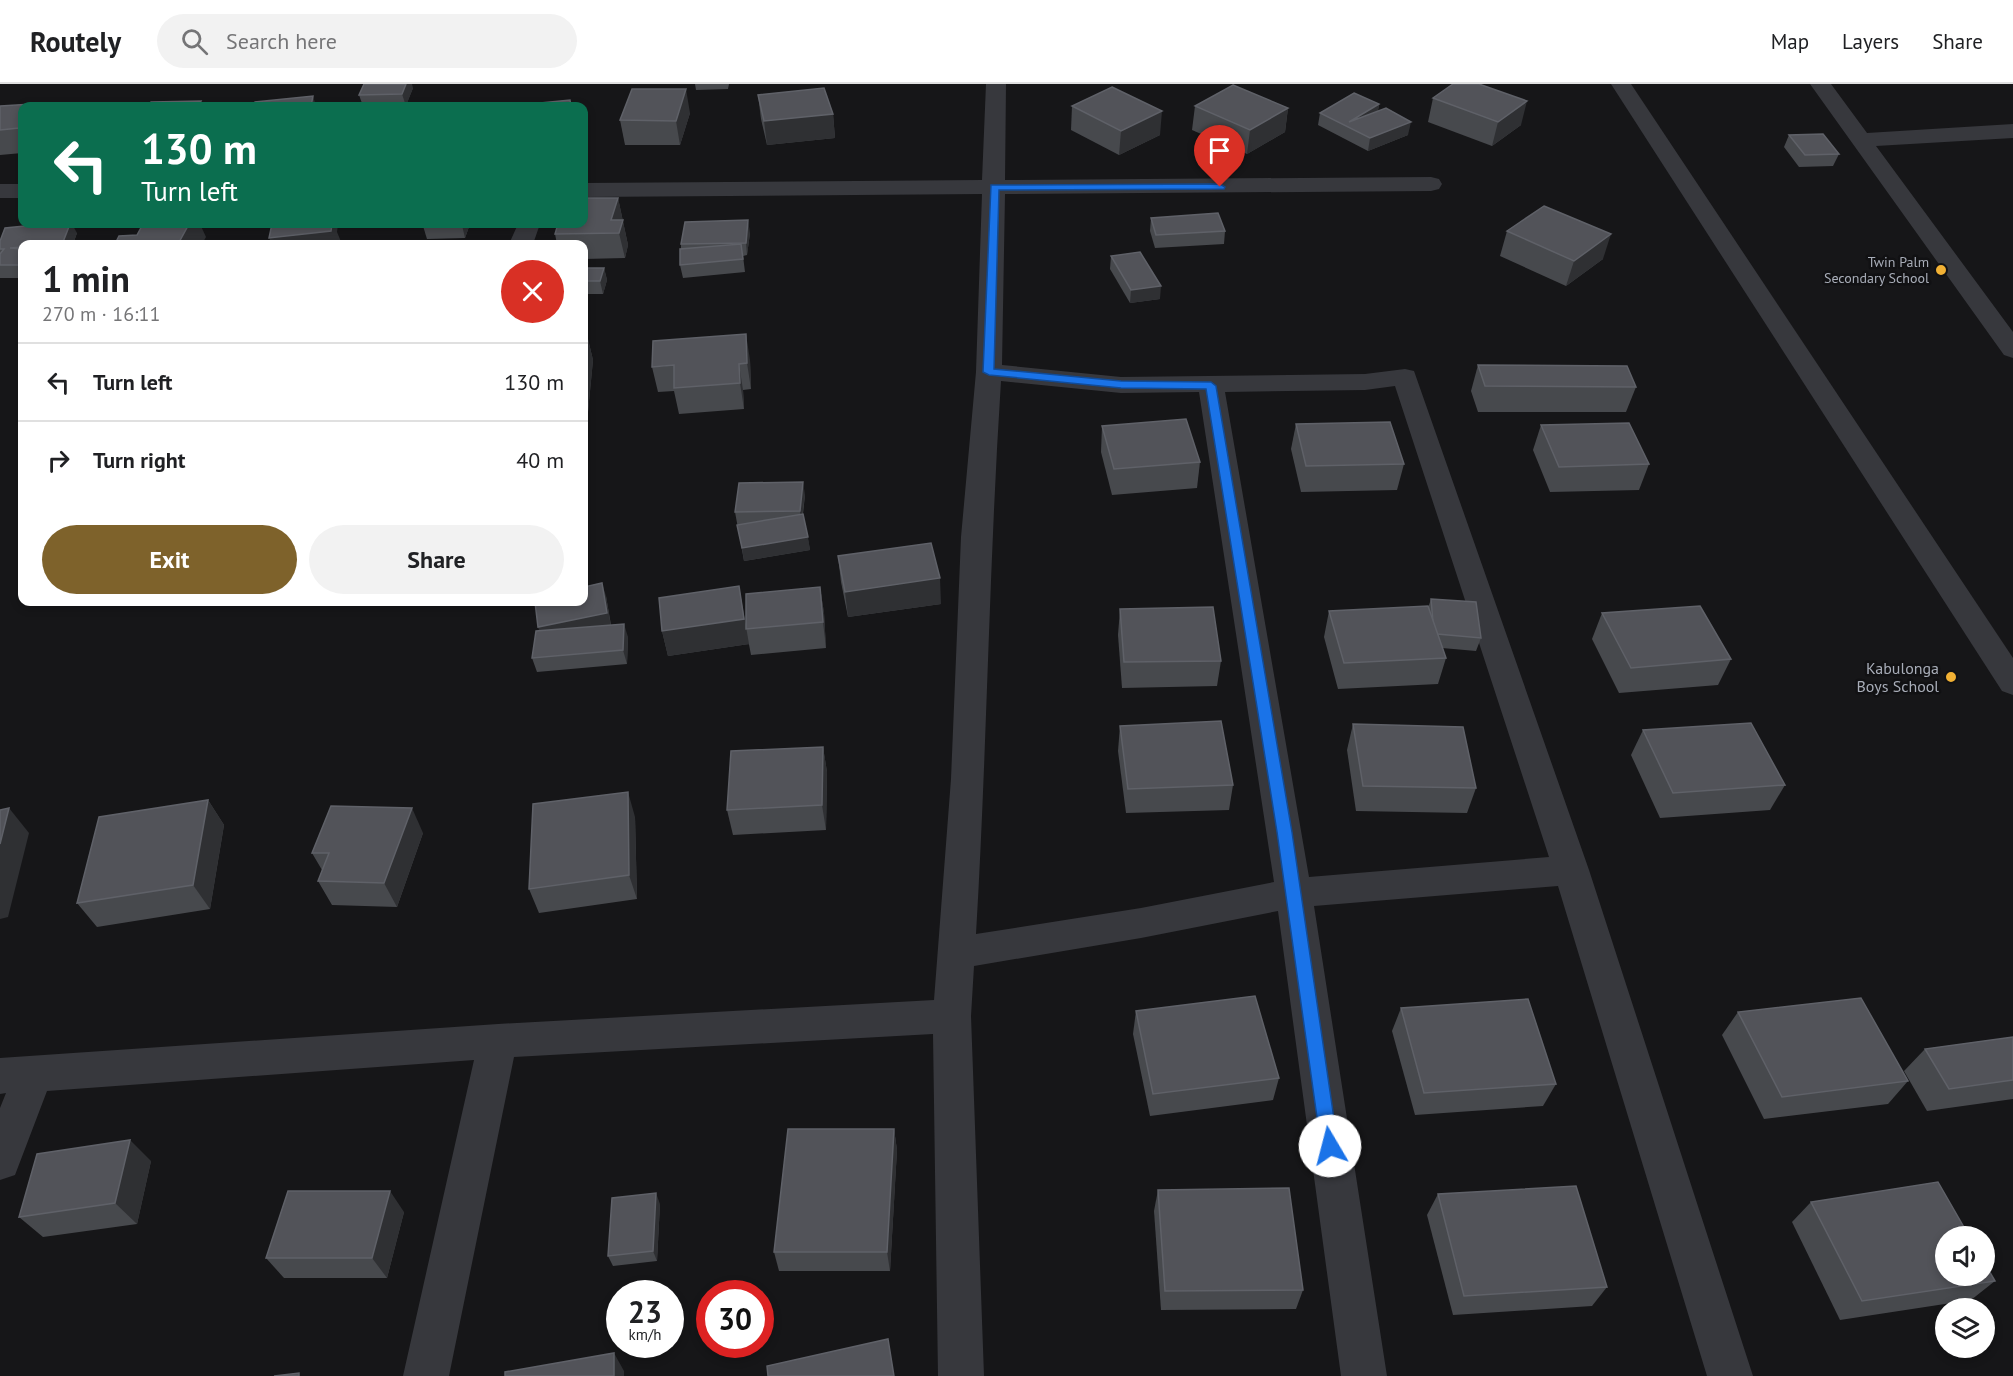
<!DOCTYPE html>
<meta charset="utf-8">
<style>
body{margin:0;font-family:"PT Sans",sans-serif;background:#f2f2f2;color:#202124;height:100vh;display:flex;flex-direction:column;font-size:22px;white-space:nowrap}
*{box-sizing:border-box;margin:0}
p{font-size:20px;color:#757577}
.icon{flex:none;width:33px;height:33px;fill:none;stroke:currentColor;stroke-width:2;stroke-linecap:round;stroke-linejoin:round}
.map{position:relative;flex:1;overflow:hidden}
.sheet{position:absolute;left:18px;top:156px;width:570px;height:366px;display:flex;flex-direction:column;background:#fff;border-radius:12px;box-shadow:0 3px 9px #0003}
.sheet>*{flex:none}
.hud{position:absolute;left:18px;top:18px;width:570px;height:126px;border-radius:12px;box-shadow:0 3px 9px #0003;background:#0b6e4f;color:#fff;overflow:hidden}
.tools{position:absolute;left:1935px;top:1142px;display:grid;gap:12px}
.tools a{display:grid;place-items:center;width:60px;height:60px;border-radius:50%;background:#fff;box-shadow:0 3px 9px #0003;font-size:30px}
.speed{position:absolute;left:606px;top:1196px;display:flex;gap:12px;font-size:30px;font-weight:700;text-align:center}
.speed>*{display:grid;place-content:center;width:78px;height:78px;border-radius:50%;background:#fff;box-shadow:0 3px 9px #0003;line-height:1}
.speed small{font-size:15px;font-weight:400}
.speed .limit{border:9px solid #d22;background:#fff;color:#111}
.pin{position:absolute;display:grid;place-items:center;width:51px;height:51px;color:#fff;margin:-62px -26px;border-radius:50% 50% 50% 0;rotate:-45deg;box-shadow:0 0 6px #0007}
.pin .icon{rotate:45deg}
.me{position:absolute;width:66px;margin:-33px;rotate:352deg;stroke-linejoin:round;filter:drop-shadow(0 0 4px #0008)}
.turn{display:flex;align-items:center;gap:21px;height:126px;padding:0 24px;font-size:27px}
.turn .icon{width:78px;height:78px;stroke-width:2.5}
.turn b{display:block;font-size:42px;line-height:51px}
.round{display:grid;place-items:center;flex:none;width:63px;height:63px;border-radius:32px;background:#f2f2f2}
.summary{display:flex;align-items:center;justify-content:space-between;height:102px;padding:0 24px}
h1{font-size:36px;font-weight:700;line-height:45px}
.action{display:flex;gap:12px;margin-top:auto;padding:12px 24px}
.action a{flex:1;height:69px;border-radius:36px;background:#7e622b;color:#fff;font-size:24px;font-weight:700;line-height:69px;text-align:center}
.action a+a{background:#f2f2f2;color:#202124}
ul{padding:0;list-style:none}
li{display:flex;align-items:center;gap:18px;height:78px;padding:0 24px;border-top:2px solid #e0e0e0}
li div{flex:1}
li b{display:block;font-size:22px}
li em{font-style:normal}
header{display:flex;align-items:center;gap:36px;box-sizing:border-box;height:84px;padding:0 30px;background:#fff;border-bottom:2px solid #e0e0e0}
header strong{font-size:28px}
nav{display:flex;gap:33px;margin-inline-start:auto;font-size:21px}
.search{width:420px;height:54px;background:#f2f2f2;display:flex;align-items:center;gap:15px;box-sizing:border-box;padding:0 21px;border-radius:33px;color:#757577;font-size:22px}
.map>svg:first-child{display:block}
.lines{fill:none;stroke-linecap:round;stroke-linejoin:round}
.minor{fill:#37383d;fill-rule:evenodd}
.wall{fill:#47494d}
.shaded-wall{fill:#2f3033}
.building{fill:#525359;stroke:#5f6168;stroke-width:1.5}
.route{fill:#1a73e8;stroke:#114b97;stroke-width:1.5}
.poi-dot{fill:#f2b134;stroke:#111113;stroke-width:2}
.labels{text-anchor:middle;stroke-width:5;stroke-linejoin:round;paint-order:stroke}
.far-poi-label{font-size:14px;fill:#a8adb8;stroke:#111113;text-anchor:end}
.poi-label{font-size:16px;fill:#a8adb8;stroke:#111113;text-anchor:end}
</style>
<header>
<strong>Routely</strong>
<div class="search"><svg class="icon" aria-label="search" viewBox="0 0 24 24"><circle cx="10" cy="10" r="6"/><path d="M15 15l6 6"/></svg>Search here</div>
<nav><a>Map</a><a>Layers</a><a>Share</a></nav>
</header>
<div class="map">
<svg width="2013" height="1292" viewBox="0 0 2013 1292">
<rect width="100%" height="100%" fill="#161618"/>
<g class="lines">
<g class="minor">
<path d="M 986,0 L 1006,0 L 1005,96 L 1431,93 L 1439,95 L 1442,100 L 1439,105 L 1431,107 L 1005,110 L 1002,281 L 1121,293 L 1365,290 L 1405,285 L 1414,287 L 1589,786 L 1753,1292 L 1707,1292 L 1558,802 L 1314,822 L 1387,1292 L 1341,1292 L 1278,827 L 1141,854 L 974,882 L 971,932 L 984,1292 L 938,1292 L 933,950 L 514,973 L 449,1292 L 403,1292 L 474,976 L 47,1007 L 15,1091 L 0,1096 L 0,1024 L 6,1009 L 0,1010 L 0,974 L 498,940 L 934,916 L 951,695 L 961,453 L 976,288 L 982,110 L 584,113 L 584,99 L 982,96 ZM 1001,297 L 1121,309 L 1199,308 L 1274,798 L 1141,824 L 976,850 C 987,666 989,481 1001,297 ZM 1395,302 L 1549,773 L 1309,793 L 1225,308 L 1365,306 Z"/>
<path d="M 1611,0 L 1631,0 L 2013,574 L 2013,611 L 2002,607 Z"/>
<path d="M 1810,0 L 1831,0 L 1867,49 L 2013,40 L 2013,54 L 1876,62 L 2013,248 L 2013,274 L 2004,271 Z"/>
<rect x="0" y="100" width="22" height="14"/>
<path d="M 518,140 L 540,140 L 533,160 L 509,160 Z"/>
</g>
</g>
<g class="wall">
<path d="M 695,0 L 729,0 L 728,5 L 696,6 Z"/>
<path d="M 413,4 L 406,21 L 442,22 L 363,22 L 359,11 Z"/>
<path d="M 758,11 L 833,30 L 835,54 L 767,61 L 761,35 Z"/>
<path d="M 1433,14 L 1521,41 L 1492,62 L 1428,38 Z"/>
<path d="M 1379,20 L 1378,27 L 1408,51 L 1368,67 L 1318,41 L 1320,29 Z"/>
<path d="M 0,22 L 22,22 L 22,69 L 0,71 Z"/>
<path d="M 1072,22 L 1160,51 L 1119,71 L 1071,46 Z"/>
<path d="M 1195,22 L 1288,24 L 1285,48 L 1247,70 L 1192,46 Z"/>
<path d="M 690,29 L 680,61 L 625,61 L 620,36 Z"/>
<path d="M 1789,51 L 1839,70 L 1833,82 L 1799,83 L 1784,63 Z"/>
<path d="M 618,114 L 628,161 L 625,174 L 584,175 L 584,160 L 557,160 L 555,150 Z"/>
<path d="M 1151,134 L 1225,147 L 1224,160 L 1155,164 L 1150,147 Z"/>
<path d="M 424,140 L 470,140 L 465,154 L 427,155 L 423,142 Z"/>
<path d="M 1507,147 L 1603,175 L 1566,202 L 1500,172 Z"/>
<path d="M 77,149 L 73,160 L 22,160 L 22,194 L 0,194 L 0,157 Z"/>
<path d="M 750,149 L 747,171 L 743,172 L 745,188 L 683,194 L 680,181 L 681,165 L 681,160 Z"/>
<path d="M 1111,172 L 1160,215 L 1130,219 L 1110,185 Z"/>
<path d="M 584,184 L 604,184 L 607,196 L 603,210 L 584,210 Z"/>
<path d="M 584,251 L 587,251 L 593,276 L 588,328 L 584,329 Z"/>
<path d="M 750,276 L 751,305 L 743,306 L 744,325 L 679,330 L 674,307 L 658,308 L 652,283 Z"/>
<path d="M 1478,281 L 1636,303 L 1626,328 L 1478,328 L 1471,307 Z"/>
<path d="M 1296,340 L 1404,380 L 1397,406 L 1301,408 L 1291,365 Z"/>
<path d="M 1541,341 L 1649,380 L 1639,406 L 1550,408 L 1533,366 Z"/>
<path d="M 1102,342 L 1200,378 L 1197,404 L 1112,411 L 1101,368 Z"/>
<path d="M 805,411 L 803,430 L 810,466 L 744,477 L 735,428 Z"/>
<path d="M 838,472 L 941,520 L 848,533 L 841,498 Z"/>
<path d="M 739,502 L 746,544 L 820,503 L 824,529 L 826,564 L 751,571 L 747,550 L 749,560 L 668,572 L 662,547 Z"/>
<path d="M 606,512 L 611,541 L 628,553 L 627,580 L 537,588 L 532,574 L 539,547 Z"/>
<path d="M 1431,515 L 1481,554 L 1476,567 L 1442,564 L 1446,574 L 1438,600 L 1338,605 L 1324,553 L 1329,527 L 1428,524 Z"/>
<path d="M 1120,525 L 1221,577 L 1217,602 L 1122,604 L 1118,551 Z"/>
<path d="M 1602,529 L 1731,575 L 1718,601 L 1619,609 L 1592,555 Z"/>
<path d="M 1353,640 L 1476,704 L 1467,729 L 1356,727 L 1347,666 Z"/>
<path d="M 1120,642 L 1233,701 L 1229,726 L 1126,729 L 1118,667 Z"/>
<path d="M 1643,646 L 1785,701 L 1770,726 L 1660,734 L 1631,671 Z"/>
<path d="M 823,663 L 827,688 L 826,746 L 733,751 L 727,726 Z"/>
<path d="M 208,716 L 224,741 L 210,825 L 97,843 L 77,819 Z"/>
<path d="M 635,733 L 637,815 L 539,829 L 529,805 Z"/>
<path d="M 423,749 L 397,823 L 332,821 L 318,797 L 322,786 L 312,769 Z"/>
<path d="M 1401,924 L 1556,1000 L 1543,1022 L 1415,1031 L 1392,947 Z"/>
<path d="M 1136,927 L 1279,994 L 1273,1016 L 1150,1032 L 1133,950 Z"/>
<path d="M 1738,928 L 1908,997 L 1888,1020 L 1764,1035 L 1722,951 Z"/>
<path d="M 2013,953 L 2013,1015 L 1927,1027 L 1904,987 L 1925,965 Z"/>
<path d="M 894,1045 L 897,1066 L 890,1187 L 779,1187 L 774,1168 Z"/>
<path d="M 151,1077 L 137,1140 L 43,1153 L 19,1133 Z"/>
<path d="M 1158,1106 L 1303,1206 L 1296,1225 L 1161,1226 L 1154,1127 Z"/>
<path d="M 1438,1110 L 1607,1203 L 1592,1222 L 1453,1231 L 1427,1131 Z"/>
<path d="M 1811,1118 L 1995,1197 L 1971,1216 L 1840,1236 L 1792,1138 Z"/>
<path d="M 660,1120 L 657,1177 L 613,1182 L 608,1172 Z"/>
<path d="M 404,1128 L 387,1194 L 284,1194 L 266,1174 Z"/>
</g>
<g class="shaded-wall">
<path d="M 406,0 L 412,0 L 413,4 L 406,22 L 402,10 Z"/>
<path d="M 686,5 L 690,29 L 680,61 L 676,37 Z"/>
<path d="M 313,12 L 316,22 L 311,22 Z"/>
<path d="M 1527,17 L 1521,41 L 1492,62 L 1498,38 Z"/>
<path d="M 1379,20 L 1377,32 L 1349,38 Z"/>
<path d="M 1288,24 L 1285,48 L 1247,70 L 1250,46 Z"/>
<path d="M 1162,27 L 1160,51 L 1119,71 L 1121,47 Z"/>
<path d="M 833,30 L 835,54 L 767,61 L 764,37 Z"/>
<path d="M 22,38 L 22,51 L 19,44 Z"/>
<path d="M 1411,38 L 1408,51 L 1368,67 L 1370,54 Z"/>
<path d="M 618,114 L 628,161 L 625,174 L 619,149 L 611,136 Z"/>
<path d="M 748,136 L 750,149 L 747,171 L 746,159 Z"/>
<path d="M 70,140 L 72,140 L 77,149 L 73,160 L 44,160 Z"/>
<path d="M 189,140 L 200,140 L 206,153 L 202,160 L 178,160 Z"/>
<path d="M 327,140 L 338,140 L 337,148 L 342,160 L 272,160 L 269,154 Z"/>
<path d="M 462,140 L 470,140 L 465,154 L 462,141 Z"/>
<path d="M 1611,150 L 1603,175 L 1566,202 L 1574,177 Z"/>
<path d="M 604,184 L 607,196 L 603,210 L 600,197 Z"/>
<path d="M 1161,202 L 1160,215 L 1130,219 L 1131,206 Z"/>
<path d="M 746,250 L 750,276 L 751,305 L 747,279 Z"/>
<path d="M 587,251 L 593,276 L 588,328 L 584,309 L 584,284 Z"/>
<path d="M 739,280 L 743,306 L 744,325 L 740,299 Z"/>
<path d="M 803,398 L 805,411 L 801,440 L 800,427 Z"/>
<path d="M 808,453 L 810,466 L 744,477 L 742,464 Z"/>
<path d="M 940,494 L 941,520 L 848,533 L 845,508 Z"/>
<path d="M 602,499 L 606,512 L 611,543 L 542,556 L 538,543 Z"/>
<path d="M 739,502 L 749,560 L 668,572 L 662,547 Z"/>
<path d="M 820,503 L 824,529 L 826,564 L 823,538 Z"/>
<path d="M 624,540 L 628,553 L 627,580 L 623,566 Z"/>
<path d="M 823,663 L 827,688 L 826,746 L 822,721 Z"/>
<path d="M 628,708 L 635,733 L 637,815 L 629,791 Z"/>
<path d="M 208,716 L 224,741 L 210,825 L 193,801 Z"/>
<path d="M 9,724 L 29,749 L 8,833 L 0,835 L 0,760 Z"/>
<path d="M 412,724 L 423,749 L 397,823 L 384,799 Z"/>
<path d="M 894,1045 L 897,1066 L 890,1187 L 887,1168 Z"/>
<path d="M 130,1056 L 151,1077 L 137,1140 L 115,1119 Z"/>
<path d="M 390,1107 L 404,1128 L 387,1194 L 372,1174 Z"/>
<path d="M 656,1109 L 660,1120 L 657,1177 L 653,1167 Z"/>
<path d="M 614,1269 L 624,1287 L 624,1292 L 614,1292 Z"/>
</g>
<g class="building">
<path d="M 364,0 L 406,0 L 402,10 L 359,11 Z"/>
<path d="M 1453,0 L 1479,0 L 1527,17 L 1498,38 L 1433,14 Z"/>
<path d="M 1233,1 L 1288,24 L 1250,46 L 1195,22 Z"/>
<path d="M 1112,3 L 1162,27 L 1121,47 L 1072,22 Z"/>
<path d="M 824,4 L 833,30 L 764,37 L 758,11 Z"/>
<path d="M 632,5 L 686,5 L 676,37 L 620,36 Z"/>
<path d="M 1354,9 L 1379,20 L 1349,38 L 1386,24 L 1411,38 L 1370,54 L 1320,29 Z"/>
<path d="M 313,12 L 311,22 L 254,22 L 255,18 Z"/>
<path d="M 570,16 L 571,22 L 509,22 Z"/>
<path d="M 201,17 L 198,22 L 148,22 L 151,18 Z"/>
<path d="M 32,20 L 31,22 L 22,22 L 22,38 L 19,44 L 0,46 L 0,22 Z"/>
<path d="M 442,20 L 441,22 L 384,22 L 385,21 Z"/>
<path d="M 1823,50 L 1839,70 L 1805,71 L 1789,51 Z"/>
<path d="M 584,114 L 618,114 L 611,136 L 623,136 L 619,149 L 555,150 L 558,140 L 584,140 Z"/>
<path d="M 1544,122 L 1611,150 L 1574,177 L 1507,147 Z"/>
<path d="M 1218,129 L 1225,147 L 1156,151 L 1151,134 Z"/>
<path d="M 748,136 L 746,159 L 681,160 L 685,138 Z"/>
<path d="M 45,140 L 70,140 L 63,158 L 44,160 L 22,160 L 22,163 L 10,164 L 22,165 L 22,181 L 0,181 L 0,170 L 4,165 L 0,165 L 0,157 L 5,144 Z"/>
<path d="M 143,140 L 189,140 L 178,160 L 115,160 L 119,152 L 137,151 Z"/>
<path d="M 272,140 L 332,140 L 331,147 L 269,154 Z"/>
<path d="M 424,140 L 462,140 L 462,141 L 423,142 Z"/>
<path d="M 741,160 L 743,175 L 680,181 L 680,165 Z"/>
<path d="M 1140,168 L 1161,202 L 1131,206 L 1111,172 Z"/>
<path d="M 584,184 L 604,184 L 600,197 L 584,197 Z"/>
<path d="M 746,250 L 747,279 L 739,280 L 740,299 L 674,304 L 674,281 L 652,283 L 653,257 Z"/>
<path d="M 584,251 L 587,251 L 584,284 Z"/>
<path d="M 1478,281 L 1627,282 L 1636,303 L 1485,302 Z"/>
<path d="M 1186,335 L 1200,378 L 1114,385 L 1102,342 Z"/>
<path d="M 1390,338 L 1404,380 L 1306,382 L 1296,340 Z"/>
<path d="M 1629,339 L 1649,380 L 1559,383 L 1541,341 Z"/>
<path d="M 803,398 L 800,427 L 735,428 L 739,399 Z"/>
<path d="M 803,430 L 808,453 L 742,464 L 737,441 Z"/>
<path d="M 931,459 L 940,494 L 845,508 L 838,472 Z"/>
<path d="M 602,499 L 607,529 L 538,543 L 535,518 L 584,518 L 584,503 Z"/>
<path d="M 739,502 L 744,535 L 662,547 L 659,514 Z"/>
<path d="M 820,503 L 823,538 L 746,545 L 746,510 Z"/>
<path d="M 1431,515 L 1476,518 L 1481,554 L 1437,550 L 1433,538 Z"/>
<path d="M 1428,522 L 1446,574 L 1344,579 L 1329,527 Z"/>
<path d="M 1700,522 L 1731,575 L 1631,584 L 1602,529 Z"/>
<path d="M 1213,523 L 1221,577 L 1124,578 L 1120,525 Z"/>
<path d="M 624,540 L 623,566 L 532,574 L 536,547 Z"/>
<path d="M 1221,637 L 1233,701 L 1128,705 L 1120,642 Z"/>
<path d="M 1751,639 L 1785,701 L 1673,709 L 1643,646 Z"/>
<path d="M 1353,640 L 1463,643 L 1476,704 L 1363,702 Z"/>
<path d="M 823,663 L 822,721 L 727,726 L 731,667 Z"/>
<path d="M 628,708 L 629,791 L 529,805 L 533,720 Z"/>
<path d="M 208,716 L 193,801 L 77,819 L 99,733 Z"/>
<path d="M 331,722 L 412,724 L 384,799 L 318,797 L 329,769 L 312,769 Z"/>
<path d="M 9,724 L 0,760 L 0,726 Z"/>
<path d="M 1255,912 L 1279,994 L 1153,1010 L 1136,927 Z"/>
<path d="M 1861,914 L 1908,997 L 1782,1013 L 1738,928 Z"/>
<path d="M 1528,915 L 1556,1000 L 1424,1009 L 1401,924 Z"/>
<path d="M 2013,953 L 2013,996 L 1949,1005 L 1925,965 Z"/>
<path d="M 788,1045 L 894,1045 L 887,1168 L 774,1168 Z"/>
<path d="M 130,1056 L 115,1119 L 19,1133 L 37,1070 Z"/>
<path d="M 1938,1098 L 1969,1152 L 1946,1152 L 1946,1191 L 1984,1191 L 1984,1178 L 1995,1197 L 1862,1217 L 1811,1118 Z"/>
<path d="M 1576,1102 L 1607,1203 L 1464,1212 L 1438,1110 Z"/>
<path d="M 1289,1104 L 1303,1206 L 1165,1207 L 1158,1106 Z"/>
<path d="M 288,1107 L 390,1107 L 372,1174 L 266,1174 Z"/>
<path d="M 656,1109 L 653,1167 L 608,1172 L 612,1114 Z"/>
<path d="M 888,1255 L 894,1292 L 768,1292 L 767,1282 Z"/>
<path d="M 614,1269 L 614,1292 L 505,1292 L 505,1288 Z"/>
<path d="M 299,1289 L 299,1292 L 274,1292 Z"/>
</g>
<path class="route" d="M 1220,100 L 1225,103 L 1224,105 L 999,106 L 994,285 L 1121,297 L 1211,298 L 1216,302 L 1292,748 L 1338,1062 L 1336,1068 L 1330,1070 L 1324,1068 L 1321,1062 L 1277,748 L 1206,305 L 1121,304 L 989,291 L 983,288 L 991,101 Z"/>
<g class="poi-dot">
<circle cx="1941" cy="186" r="6"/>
<circle cx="1951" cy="593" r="6"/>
</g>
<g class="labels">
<g class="far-poi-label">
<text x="1929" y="183">Twin Palm<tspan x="1929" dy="16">Secondary School</tspan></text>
</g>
<g class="poi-label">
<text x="1939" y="590">Kabulonga<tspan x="1939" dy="18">Boys School</tspan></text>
</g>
</g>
</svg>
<div class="tools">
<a><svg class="icon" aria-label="sound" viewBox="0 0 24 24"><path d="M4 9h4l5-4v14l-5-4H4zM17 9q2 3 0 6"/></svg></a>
<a><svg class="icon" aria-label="layers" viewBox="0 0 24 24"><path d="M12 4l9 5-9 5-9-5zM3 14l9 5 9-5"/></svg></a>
</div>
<div class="speed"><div>23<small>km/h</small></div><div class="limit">30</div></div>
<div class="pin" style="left:1220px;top:103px;background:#d93025"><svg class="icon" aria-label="arrive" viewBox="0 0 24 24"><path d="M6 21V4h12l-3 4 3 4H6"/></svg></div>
<svg class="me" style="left:1330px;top:1062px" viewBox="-20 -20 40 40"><circle r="19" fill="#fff"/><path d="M0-13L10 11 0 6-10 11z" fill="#1a73e8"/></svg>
<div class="hud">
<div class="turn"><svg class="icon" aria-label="left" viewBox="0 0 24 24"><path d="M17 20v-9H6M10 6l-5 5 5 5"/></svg><div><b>130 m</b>Turn left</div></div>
</div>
<section class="sheet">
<div class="summary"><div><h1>1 min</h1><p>270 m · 16:11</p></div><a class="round" style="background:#d93025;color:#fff"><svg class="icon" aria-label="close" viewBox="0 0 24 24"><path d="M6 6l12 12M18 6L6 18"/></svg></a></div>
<ul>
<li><svg class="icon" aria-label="left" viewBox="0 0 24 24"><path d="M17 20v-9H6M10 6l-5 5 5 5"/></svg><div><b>Turn left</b></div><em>130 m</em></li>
<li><svg class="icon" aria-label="right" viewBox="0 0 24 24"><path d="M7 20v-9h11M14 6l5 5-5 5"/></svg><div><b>Turn right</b></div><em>40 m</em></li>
</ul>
<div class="action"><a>Exit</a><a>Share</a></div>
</section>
</div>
